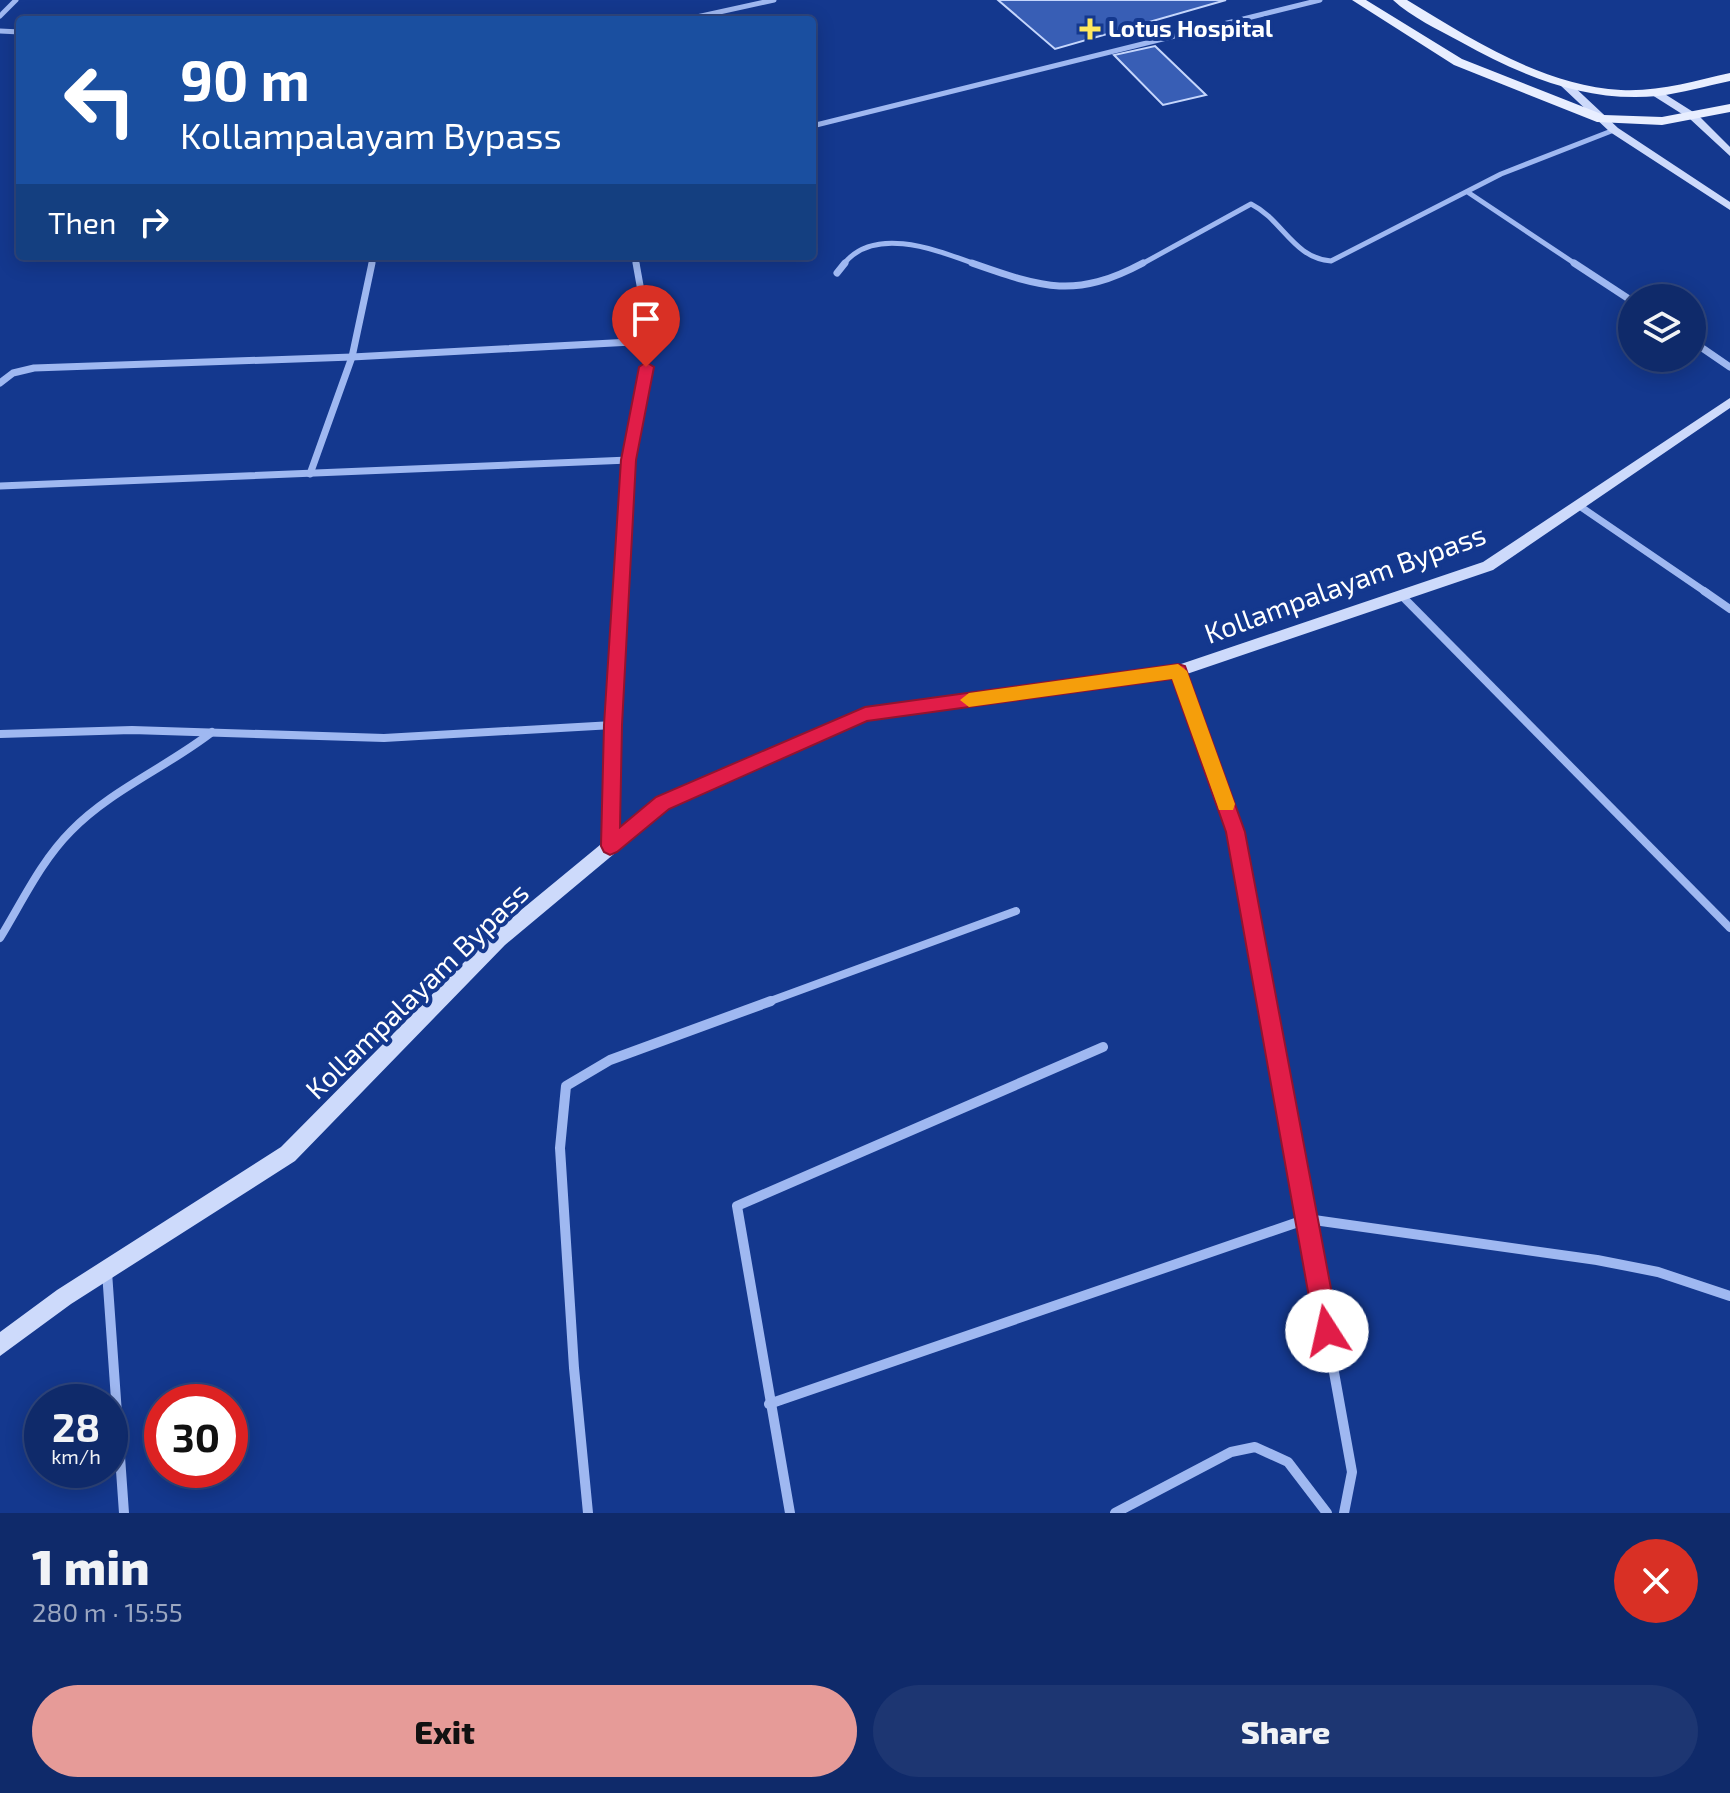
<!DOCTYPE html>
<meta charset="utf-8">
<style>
body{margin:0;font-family:"Exo 2",sans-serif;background:#1d3672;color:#f1f3f6;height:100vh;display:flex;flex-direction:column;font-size:30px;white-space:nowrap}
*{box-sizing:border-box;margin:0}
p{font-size:26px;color:#9ba7c1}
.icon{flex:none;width:44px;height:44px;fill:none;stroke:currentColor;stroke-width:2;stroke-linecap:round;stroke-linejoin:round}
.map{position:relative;height:1513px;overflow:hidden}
.sheet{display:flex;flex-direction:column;background:#0f2a6a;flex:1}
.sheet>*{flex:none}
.banner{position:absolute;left:16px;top:16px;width:800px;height:244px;border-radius:8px;box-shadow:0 4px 20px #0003,0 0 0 2px #2f467e;background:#1a4fa0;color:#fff;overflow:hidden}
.buttons{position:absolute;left:1618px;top:284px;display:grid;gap:16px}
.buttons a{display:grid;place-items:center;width:88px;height:88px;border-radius:50%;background:#0f2a6a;box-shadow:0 4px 20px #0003,0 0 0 2px #2f467e;font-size:40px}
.speed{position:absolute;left:24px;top:1384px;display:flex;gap:16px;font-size:40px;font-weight:700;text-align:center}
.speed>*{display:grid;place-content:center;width:104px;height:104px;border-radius:50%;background:#0f2a6a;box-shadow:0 4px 20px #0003,0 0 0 2px #2f467e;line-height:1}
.speed small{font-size:20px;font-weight:400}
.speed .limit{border:12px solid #d22;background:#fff;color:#111}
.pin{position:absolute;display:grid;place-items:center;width:68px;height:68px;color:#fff;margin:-82px -34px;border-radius:50% 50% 50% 0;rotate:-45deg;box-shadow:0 0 8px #0007}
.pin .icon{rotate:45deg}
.me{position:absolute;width:88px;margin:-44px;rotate:350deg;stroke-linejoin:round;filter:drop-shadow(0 0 6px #0008)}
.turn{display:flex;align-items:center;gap:28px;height:168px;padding:0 32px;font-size:36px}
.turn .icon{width:104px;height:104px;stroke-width:2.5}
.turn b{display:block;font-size:56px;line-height:68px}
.then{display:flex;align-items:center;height:76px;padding:0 32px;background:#0003;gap:16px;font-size:30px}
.round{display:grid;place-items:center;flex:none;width:84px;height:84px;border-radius:42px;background:#1d3672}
.summary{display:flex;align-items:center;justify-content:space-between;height:136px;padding:0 32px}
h1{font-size:48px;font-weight:800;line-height:60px}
.cta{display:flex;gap:16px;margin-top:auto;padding:16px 32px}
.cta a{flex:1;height:92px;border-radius:48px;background:#e69b98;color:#111;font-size:32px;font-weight:800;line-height:92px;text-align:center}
.cta a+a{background:#1d3672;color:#f1f3f6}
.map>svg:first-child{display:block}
.building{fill:#385eb5;stroke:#c5d6fc;stroke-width:2}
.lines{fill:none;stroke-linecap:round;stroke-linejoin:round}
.street-far3{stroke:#9fb8f1;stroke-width:5}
.street-far2{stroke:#9fb8f1;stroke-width:7}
.street-far1{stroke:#9fb8f1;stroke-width:8}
.street{stroke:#9fb8f1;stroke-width:10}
.secondary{fill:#cddafb;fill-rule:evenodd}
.primary{fill:#e8eeff;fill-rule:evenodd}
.route{fill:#e11d48;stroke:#92132f;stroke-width:2}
.slow{fill:#f59e0b}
.poi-dot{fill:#ffe85e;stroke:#14388e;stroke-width:3}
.labels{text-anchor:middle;stroke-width:8;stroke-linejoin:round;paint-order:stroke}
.far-poi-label{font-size:24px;font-weight:bold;fill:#fff;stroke:#14388e;text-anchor:start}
.street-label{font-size:28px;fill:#fff;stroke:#14388e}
</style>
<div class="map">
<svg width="1730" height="1513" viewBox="0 0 1730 1513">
<rect width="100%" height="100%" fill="#14388e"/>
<g class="building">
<path d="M 998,0 L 1226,0 L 1055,49 Z"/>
<path d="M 1155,46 L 1206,95 L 1163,105 L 1114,55 Z"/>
</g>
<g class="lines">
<g class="street-far3">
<path d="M 0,16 L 16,0"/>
<path d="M 683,20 L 774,0"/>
<path d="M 0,31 L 20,32"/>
<path d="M 812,126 L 1320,0"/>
<path d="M 1469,193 L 1577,265"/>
<path d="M 635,256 L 637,265"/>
<path d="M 371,265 L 373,256"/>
<path d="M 843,265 C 874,224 939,251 978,265"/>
<path d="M 1140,265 L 1251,204 C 1283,220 1293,258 1331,261 L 1501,174 L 1614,130"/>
</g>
<g class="street-far2">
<path d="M 972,263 C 1041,287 1074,300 1143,263"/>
<path d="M 1574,263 L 1632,301"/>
<path d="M 837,273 L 845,263"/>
<path d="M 1692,341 L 1730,367"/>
<path d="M 0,383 L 13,373 L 34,368 L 352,357 L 650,341"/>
<path d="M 310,474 L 352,357 L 372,263"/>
<path d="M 0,486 L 629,460"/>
<path d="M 1578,505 L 1707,593"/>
<path d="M 621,593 L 629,460 L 650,341 L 636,263"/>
</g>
<g class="street-far1">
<path d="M 1704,591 L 1730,609"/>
<path d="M 1401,595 L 1730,928"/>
<path d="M 1178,671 L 1236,832 L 1267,1003"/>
<path d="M 0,734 L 132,730 L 384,738 L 613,725"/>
<path d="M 610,846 L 621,591"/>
<path d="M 0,938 C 22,902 41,861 71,831 C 111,790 167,767 212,732"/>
<path d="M 765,1003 L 1016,911"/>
</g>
<g class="street">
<path d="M 1267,1001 L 1352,1472 L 1344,1513"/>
<path d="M 107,1272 L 124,1513"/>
<path d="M 769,1404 L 1307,1219 L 1597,1260 L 1658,1272 L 1730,1296"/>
<path d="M 588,1513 L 574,1368 L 560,1148 L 566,1086 L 610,1060 L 771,1001"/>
<path d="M 790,1513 L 737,1206 L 1103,1047"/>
<path d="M 1115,1513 L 1231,1452 L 1255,1447 L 1288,1462 L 1327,1513"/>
</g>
<g class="secondary">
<path d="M 1560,81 L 1568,81 L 1618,128 L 1730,202 L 1730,210 L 1610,132 L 1560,85 Z"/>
<path d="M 1652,91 L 1660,91 L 1698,115 L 1730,147 L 1730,156 L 1690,119 L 1652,95 Z"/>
<path d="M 1730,398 L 1730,408 L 1493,570 L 1178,677 L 867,720 L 669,808 L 505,945 L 295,1161 L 71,1304 L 0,1356 L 0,1332 L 57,1290 L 281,1147 L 493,933 L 657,798 L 865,708 L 1178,665 L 1483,562 Z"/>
</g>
<g class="primary">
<path d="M 1352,0 L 1366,0 L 1462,59 L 1604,115 L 1662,117 L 1730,104 L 1730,112 L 1662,125 L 1597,122 L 1454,65 Z"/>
<path d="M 1393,0 L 1407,0 C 1473,40 1542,85 1621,90 C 1658,92 1694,81 1730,73 L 1730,81 C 1706,86 1682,93 1658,96 C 1586,103 1522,76 1461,42 C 1439,30 1411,17 1393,0 Z"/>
</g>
</g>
<path class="route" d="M 646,362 L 654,367 L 636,460 L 622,725 L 620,827 L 656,797 L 865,707 L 1178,664 L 1185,666 L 1245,832 L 1339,1331 L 1335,1340 L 1327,1343 L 1318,1340 L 1315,1331 L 1226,832 L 1172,679 L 867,721 L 669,809 L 617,852 L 610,855 L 604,852 L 601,846 L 604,725 L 621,460 L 639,367 Z"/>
<path class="slow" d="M 1178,664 L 1187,671 L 1235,804 L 1233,810 L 1219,810 L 1217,804 L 1172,679 L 969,707 L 960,700 L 969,693 Z"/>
<path class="poi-dot" d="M1086 17h8v8h8v8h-8v8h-8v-8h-8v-8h8z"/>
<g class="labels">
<g class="far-poi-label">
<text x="1108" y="37">Lotus Hospital</text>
</g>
<g class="street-label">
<text transform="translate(1345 584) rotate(-20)" y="10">Kollampalayam Bypass</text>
<text transform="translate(417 991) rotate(-44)" y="10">Kollampalayam Bypass</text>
</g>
</g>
</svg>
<div class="buttons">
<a><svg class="icon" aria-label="layers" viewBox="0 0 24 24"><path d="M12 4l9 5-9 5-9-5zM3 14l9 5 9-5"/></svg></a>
</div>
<div class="speed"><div>28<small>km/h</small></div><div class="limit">30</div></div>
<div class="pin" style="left:646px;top:367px;background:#d93025"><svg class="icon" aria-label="arrive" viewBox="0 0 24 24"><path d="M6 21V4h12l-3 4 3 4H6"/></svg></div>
<svg class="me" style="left:1327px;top:1331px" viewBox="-20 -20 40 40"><circle r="19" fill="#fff"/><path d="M0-13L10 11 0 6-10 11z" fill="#e11d48"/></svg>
<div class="banner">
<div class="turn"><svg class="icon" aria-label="left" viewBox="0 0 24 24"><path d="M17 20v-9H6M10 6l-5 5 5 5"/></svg><div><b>90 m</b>Kollampalayam Bypass</div></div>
<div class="then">Then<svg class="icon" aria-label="right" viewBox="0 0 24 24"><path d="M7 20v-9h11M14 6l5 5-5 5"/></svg></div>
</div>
</div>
<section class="sheet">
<div class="summary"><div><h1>1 min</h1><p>280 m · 15:55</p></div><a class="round" style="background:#d93025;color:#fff"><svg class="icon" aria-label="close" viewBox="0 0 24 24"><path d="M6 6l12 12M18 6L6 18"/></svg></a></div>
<div class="cta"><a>Exit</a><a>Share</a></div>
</section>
